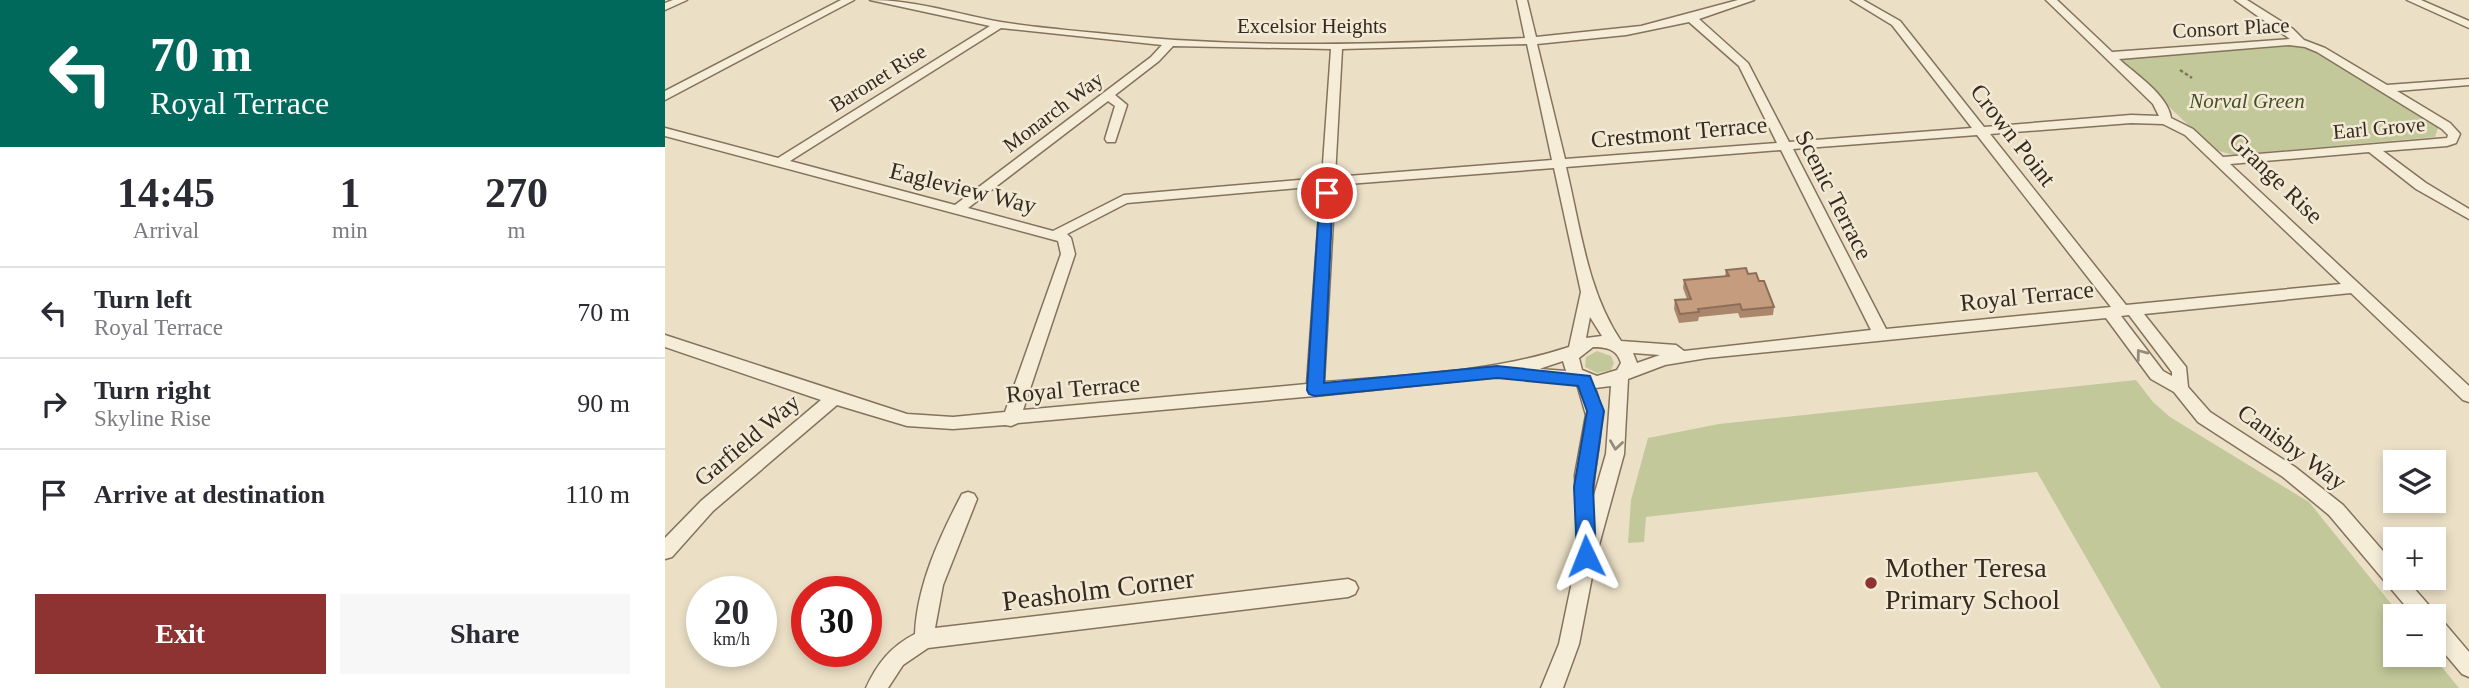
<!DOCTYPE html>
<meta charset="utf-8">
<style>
body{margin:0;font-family:Georgia,serif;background:#f7f7f7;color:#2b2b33;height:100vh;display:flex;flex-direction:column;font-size:26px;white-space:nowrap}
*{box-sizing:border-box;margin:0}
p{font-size:23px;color:#7c7c81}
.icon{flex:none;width:38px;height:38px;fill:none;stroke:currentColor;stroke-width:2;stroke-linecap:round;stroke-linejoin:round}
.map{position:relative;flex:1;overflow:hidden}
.side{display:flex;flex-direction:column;background:#fff;width:665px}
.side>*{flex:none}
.hud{background:#00695c;color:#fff;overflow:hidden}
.tools{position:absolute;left:1718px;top:450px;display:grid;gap:14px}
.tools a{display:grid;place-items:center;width:63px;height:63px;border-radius:0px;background:#fff;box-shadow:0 4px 10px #0003;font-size:35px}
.speed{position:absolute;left:21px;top:576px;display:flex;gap:14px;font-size:35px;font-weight:700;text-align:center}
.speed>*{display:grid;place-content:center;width:91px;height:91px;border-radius:50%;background:#fff;box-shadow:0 4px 10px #0003;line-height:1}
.speed small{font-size:18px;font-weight:400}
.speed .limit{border:10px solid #d22;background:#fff;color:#111}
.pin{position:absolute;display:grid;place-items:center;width:60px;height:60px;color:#fff;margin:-30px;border:4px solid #fff;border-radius:50%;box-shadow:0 2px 7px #0007}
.me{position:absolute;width:77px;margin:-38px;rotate:358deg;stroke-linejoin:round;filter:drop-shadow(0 0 5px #0008)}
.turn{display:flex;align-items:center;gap:24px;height:147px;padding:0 35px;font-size:32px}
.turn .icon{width:91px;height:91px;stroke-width:2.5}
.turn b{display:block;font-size:49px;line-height:60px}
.eta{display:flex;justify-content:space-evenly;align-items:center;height:119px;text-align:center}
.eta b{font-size:42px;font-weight:600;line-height:49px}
.button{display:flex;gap:14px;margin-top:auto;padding:14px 35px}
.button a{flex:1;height:80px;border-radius:0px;background:#8e3232;color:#fff;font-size:28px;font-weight:600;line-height:80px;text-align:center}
.button a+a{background:#f7f7f7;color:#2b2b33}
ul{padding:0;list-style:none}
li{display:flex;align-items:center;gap:21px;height:91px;padding:0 35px;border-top:2px solid #e1e1e2}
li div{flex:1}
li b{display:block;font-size:26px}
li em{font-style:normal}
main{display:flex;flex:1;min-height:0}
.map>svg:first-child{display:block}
.green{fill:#c2c89a}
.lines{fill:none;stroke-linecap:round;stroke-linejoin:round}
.street-casing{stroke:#84725d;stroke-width:3}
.path{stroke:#84725d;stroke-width:2.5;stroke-dasharray:3.5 2.5;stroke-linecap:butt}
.street{fill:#f6edd8;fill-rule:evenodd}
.wall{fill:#aa866d}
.building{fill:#c69c7f;stroke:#8b6d59;stroke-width:2}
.oneway{stroke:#968c7c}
.route{fill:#1a73e8;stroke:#114b97;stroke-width:2}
.poi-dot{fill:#8e3232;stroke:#f3ead5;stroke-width:2.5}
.labels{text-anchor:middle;stroke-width:5;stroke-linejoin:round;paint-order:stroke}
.far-street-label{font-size:21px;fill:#362a20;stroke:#f3ead5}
.far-park-label{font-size:21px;font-style:italic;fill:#465028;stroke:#f3ead5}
.street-label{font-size:24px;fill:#362a20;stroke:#f3ead5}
.near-poi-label{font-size:28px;fill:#362a20;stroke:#f3ead5;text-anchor:start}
.near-street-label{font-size:28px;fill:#362a20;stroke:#f3ead5}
</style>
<main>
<section class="side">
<div class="hud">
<div class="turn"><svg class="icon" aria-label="left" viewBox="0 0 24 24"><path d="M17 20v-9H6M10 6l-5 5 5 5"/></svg><div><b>70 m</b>Royal Terrace</div></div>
</div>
<div class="eta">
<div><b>14:45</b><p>Arrival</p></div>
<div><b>1</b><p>min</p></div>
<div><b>270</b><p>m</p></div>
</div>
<ul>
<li><svg class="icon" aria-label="left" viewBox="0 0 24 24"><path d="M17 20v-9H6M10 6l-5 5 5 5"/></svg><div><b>Turn left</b><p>Royal Terrace</p></div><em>70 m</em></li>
<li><svg class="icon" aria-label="right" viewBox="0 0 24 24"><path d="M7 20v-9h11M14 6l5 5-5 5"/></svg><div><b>Turn right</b><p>Skyline Rise</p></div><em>90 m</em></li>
<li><svg class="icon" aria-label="arrive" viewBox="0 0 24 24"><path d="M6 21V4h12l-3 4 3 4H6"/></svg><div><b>Arrive at destination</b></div><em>110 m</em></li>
</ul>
<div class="button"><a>Exit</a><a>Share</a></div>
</section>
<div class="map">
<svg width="1804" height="688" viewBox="0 0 1804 688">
<rect width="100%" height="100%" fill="#ebe0c6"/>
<g class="green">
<path d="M 1629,45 L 1651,51 L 1774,125 L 1770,137 L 1568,155 L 1550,150 L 1453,59 Z"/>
<path d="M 932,351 L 946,356 L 949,363 L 946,370 L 932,373 L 920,367 L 921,357 Z"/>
<path d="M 1471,380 L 1488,402 L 1505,417 L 1644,502 L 1736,616 L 1731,616 L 1731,654 L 1767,655 L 1794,688 L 1496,688 L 1372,472 L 981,517 L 979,542 L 963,543 L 966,500 L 983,438 L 1054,424 Z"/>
</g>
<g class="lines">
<g class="street-casing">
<g id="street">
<path d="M 8,0 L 22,0 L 0,10 L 0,3 Z"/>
<path d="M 176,0 L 189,0 L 0,100 L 0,91 Z"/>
<path d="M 205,0 C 249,0 292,14 336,22 C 374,28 413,31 452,35 C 586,49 725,44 860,38 L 852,0 L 862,0 L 871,37 L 976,26 L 1073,0 L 1089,0 L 1034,19 L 1083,63 L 1124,142 L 1307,128 L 1227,25 L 1186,0 L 1198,0 L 1235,21 L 1319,127 L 1466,115 L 1494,116 L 1488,104 L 1381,0 L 1392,0 L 1447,52 L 1625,39 L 1570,0 L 1582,0 L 1628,29 L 1639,40 L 1660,48 L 1722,85 L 1804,79 L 1804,85 L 1732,91 L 1785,123 L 1795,134 L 1791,143 L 1782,146 L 1718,151 L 1761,183 L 1804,209 L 1804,219 L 1751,189 L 1704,152 L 1565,164 L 1804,386 L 1804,402 L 1798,400 L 1686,293 L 1479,314 L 1521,367 L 1523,387 L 1545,412 L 1630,467 L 1678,505 L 1731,566 L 1731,578 L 1740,578 L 1768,610 L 1770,617 L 1776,619 L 1804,652 L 1804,677 L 1797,674 L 1769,641 L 1769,616 L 1749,616 L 1664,515 L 1618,477 L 1533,422 L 1509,392 L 1486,379 L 1441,318 L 1042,358 L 1000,365 L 963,379 L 959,454 L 931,556 L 914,644 L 898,688 L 876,688 L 894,644 L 914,548 L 912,543 L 910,475 L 921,415 L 912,384 L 855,379 L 848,375 L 650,396 L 353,423 L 346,426 L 340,425 L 288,429 L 242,426 L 172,405 L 48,511 L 7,557 L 0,559 L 0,538 L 36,501 L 156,400 L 0,347 L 0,335 L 242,414 L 288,417 L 340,412 L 396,254 L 393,241 L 0,136 L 0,128 L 113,158 L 325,26 ZM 1024,22 L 1074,66 L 1112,143 L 900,159 L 872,44 L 961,35 ZM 336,28 L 497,45 L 486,57 L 290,205 L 125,161 ZM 862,44 L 887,160 L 670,177 L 677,49 ZM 1624,45 L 1640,47 L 1652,52 L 1777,129 L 1783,135 L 1782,138 L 1558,157 L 1528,129 L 1506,118 C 1503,95 1470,74 1454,59 ZM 508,46 L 666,49 L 657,178 L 459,195 L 388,231 L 303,208 L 443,101 L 450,106 L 440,139 L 442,142 L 450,142 L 462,105 L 450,95 L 494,61 ZM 1466,123 L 1498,124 L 1520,135 L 1676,284 L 1461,305 L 1325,134 ZM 1312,135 L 1446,307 L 1221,329 L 1128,149 ZM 1116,150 L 1206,330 L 1019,351 L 1011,345 L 956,341 C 922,291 915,225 901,167 ZM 889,168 L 916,292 L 904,347 C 825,373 741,375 659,382 L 670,185 ZM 656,186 L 642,384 L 358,410 L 410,254 L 406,238 L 402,234 L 462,203 ZM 1464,315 L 1507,372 L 1507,376 L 1498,371 L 1456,316 ZM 925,317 L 937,336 L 921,338 ZM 928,347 C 941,347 952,349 956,363 L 952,370 L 932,376 L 917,370 L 914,358 ZM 968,353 L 995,355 L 972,363 ZM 898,361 L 901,371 L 875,369 L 877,368 ZM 946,386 L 941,454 L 928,499 C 927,462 945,424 930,388 Z"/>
<path d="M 1742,0 L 1756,0 L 1804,21 L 1804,28 Z"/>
<path d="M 303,492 L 309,494 L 312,499 L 278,585 L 270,628 L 683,579 L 690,582 L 693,588 L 690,594 L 683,597 L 263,648 L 238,665 L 223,688 L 201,688 C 212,664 226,646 250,634 C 252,585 275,536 297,494 Z"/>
</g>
</g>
<path class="path" d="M 1515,70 L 1527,78"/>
<use href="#street" class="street"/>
</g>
<path class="wall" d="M 1061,270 L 1083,274 L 1094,281 L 1109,307 L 1108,315 L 1075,318 L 1073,313 L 1034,317 L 1033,321 L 1014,323 L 1009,309 L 1010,300 L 1022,299 L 1018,288 L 1019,280 L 1060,276 Z"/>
<path class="building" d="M 1081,268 L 1083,274 L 1091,273 L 1094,281 L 1099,281 L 1109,307 L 1077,310 L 1075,304 L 1033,309 L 1034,312 L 1015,314 L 1010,300 L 1026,299 L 1019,280 L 1064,276 L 1061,270 Z"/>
<defs><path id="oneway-chevron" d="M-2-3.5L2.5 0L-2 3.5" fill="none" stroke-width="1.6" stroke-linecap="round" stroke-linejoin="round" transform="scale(1.75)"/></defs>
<g class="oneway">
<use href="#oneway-chevron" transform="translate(1476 354) rotate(-127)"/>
<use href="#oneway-chevron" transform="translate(951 445) rotate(98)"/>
</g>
<path class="route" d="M 662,189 L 668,193 L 659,383 L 832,366 L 925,376 L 939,411 L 928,487 L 931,556 L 928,562 L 921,564 L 914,562 L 912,556 L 909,487 L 922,411 L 913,386 L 832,378 L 650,396 L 644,394 L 642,390 L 655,193 Z"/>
<circle class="poi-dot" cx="1206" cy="583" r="7"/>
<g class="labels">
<g class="far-street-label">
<text x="647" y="33">Excelsior Heights</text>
<text transform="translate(1566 28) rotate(-3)" y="7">Consort Place</text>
<text transform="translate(213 78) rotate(-32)" y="7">Baronet Rise</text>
<text transform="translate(388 112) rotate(-37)" y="7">Monarch Way</text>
<text transform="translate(1714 128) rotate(-5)" y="7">Earl Grove</text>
</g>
<g class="far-park-label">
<text x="1582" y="108">Norval Green</text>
</g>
<g class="street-label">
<text transform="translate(1014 132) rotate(-5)" y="8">Crestmont Terrace</text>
<text transform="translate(1348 135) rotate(52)" y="8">Crown Point</text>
<text transform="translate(1611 178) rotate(44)" y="8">Grange Rise</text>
<text transform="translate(298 188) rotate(14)" y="8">Eagleview Way</text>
<text transform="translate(1169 195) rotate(63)" y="8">Scenic Terrace</text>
<text transform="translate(1362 296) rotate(-6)" y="8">Royal Terrace</text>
<text transform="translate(408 389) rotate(-5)" y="8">Royal Terrace</text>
<text transform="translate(82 440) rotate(-40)" y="8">Garfield Way</text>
<text transform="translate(1627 447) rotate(36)" y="8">Canisby Way</text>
</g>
<g class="near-poi-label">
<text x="1220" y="577">Mother Teresa<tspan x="1220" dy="32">Primary School</tspan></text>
</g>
<g class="near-street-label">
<text transform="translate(433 589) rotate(-7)" y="10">Peasholm Corner</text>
</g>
</g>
</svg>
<div class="tools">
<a><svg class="icon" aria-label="layers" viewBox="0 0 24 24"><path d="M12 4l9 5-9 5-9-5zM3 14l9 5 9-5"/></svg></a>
<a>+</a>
<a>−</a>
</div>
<div class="speed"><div>20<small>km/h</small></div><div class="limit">30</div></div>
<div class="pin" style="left:662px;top:193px;background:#d93025"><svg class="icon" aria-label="arrive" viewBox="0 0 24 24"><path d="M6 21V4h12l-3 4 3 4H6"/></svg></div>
<svg class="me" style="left:921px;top:556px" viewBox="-20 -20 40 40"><path d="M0-17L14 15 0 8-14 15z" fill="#1a73e8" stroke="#fff" stroke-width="4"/></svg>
</div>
</main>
